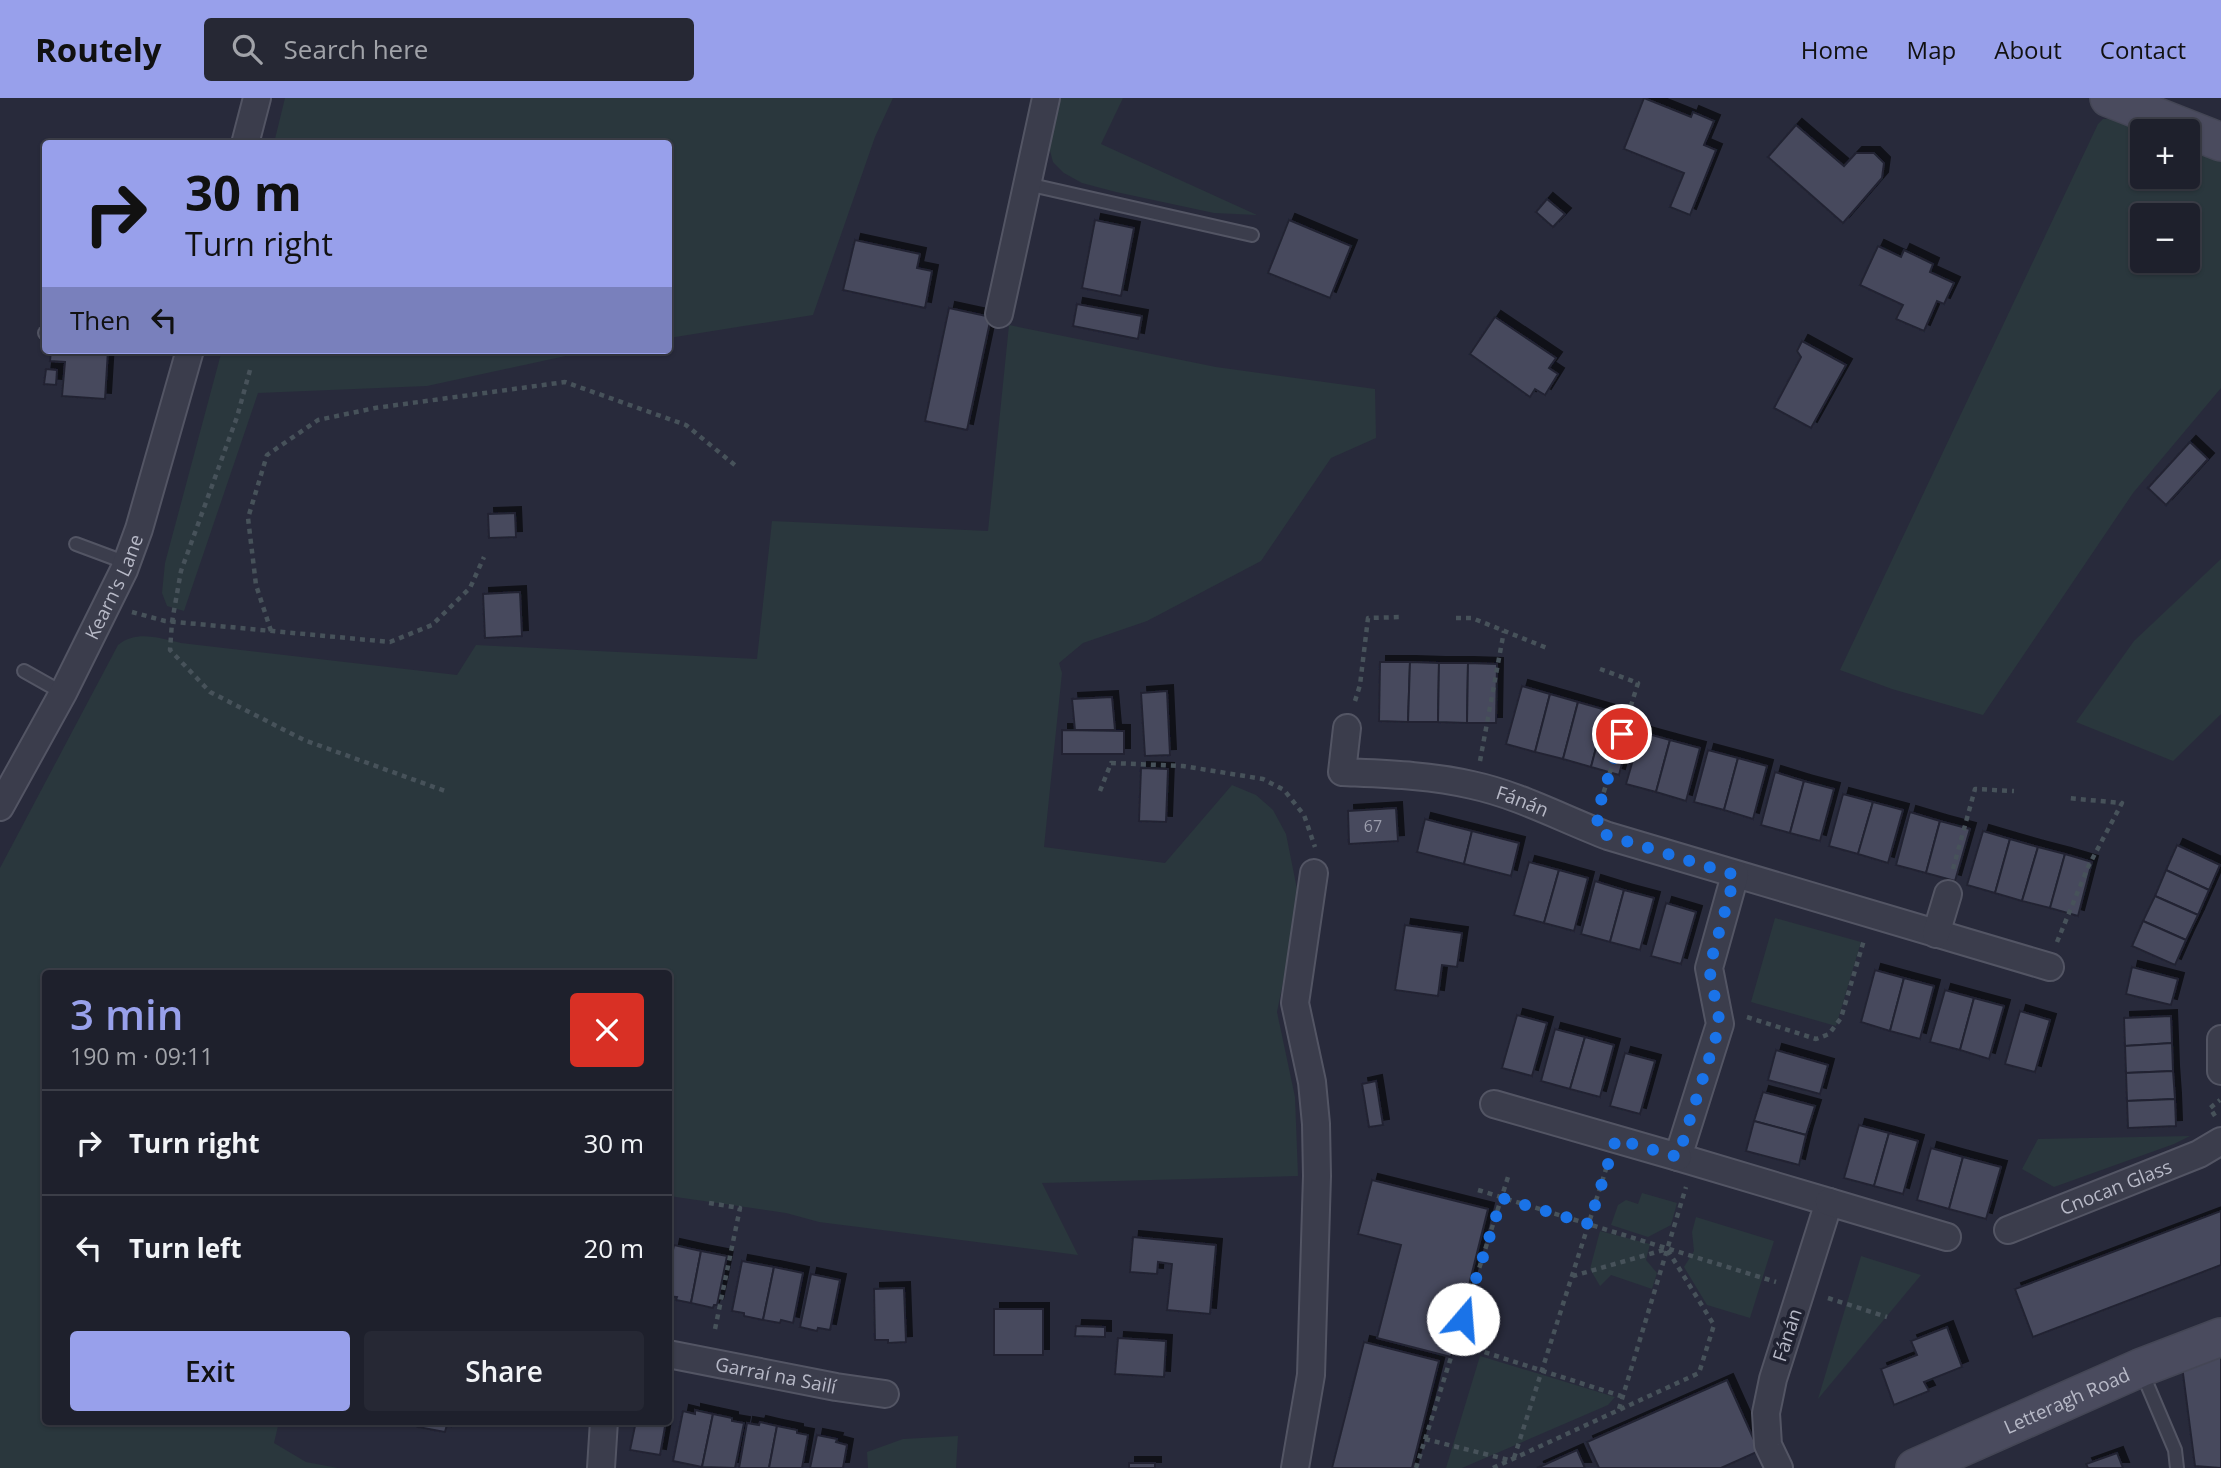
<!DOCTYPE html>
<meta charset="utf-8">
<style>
body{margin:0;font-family:"Open Sans",sans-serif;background:#262834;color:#f1f3f6;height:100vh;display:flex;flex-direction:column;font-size:26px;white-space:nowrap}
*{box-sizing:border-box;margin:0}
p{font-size:23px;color:#a1a3a9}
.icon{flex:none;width:38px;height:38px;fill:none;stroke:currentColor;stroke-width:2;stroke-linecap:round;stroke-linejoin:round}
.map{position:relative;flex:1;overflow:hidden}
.details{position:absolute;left:42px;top:872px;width:630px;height:455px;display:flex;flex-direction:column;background:#1e202c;border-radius:7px;box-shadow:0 2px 5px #0004,0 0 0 2px #3c3e48}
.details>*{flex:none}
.banner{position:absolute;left:42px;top:42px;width:630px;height:214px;border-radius:7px;box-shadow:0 2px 5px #0004,0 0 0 2px #3c3e48;background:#98a0eb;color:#111;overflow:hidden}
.buttons{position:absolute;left:2130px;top:21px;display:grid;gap:14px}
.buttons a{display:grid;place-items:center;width:70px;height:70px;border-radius:7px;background:#1e202c;box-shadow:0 2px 5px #0004,0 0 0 2px #3c3e48;font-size:35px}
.pin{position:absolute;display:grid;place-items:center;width:60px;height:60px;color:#fff;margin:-30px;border:4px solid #fff;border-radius:50%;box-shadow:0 2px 7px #0007}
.me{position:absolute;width:77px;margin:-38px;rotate:18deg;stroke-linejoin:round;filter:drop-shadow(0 0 5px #0008)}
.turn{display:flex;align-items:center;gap:24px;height:147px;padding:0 28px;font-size:32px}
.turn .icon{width:91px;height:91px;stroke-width:2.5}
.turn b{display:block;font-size:49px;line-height:60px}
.then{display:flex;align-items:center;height:66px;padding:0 28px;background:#0003;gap:14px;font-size:26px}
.round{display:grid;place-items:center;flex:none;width:74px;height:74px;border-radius:7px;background:#262834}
.headline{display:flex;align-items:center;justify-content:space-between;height:119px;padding:0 28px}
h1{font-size:42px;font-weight:600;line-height:52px;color:#98a0eb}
.primary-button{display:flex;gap:14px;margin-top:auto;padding:14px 28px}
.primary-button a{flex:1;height:80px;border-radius:7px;background:#98a0eb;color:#111;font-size:28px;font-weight:600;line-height:80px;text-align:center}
.primary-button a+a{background:#262834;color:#f1f3f6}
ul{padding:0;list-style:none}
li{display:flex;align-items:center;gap:21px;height:105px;padding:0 28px;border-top:2px solid #3c3e48}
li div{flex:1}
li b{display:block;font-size:26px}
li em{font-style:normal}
header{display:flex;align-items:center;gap:42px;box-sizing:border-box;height:98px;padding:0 35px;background:#98a0eb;color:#111}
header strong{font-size:33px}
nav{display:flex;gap:38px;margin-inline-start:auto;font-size:24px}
.search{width:490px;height:63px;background:#262834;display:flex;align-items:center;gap:18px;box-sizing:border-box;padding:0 24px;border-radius:7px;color:#a1a3a9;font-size:26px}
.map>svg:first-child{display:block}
.green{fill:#2a373d;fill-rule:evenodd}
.building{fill:#474a5d;stroke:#222433;stroke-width:2;filter:url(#shadow)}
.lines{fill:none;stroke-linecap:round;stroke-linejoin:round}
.lane-casing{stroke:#535564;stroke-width:16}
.street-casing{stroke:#535564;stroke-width:30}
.secondary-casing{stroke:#444655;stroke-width:40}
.path{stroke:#47525a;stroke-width:4.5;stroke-dasharray:5 5;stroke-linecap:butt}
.lane{stroke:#3b3d4c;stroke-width:12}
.street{stroke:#3b3d4c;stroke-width:26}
.secondary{stroke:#4a4b5e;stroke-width:37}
.route{stroke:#1a73e8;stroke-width:12;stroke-dasharray:0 21.6}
.labels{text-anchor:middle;stroke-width:7;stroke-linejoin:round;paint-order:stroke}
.number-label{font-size:16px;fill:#9b9dac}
.street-label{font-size:19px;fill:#b7b9c7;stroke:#202231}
</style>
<header>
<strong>Routely</strong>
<div class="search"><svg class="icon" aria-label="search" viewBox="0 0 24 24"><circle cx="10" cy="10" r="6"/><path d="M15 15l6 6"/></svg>Search here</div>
<nav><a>Home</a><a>Map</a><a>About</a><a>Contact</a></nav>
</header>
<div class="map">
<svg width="2221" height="1370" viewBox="0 0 2221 1370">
<defs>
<filter id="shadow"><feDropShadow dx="6" dy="-6" stdDeviation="0" flood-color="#0009"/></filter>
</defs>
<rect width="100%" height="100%" fill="#282a3b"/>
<g class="green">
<path d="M 285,0 L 893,0 L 875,39 L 813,217 L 669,240 L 668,46 L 274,45 Z"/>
<path d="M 1060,0 L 1123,0 L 1101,46 L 1257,117 L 1214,115 L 1116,94 L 1082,85 L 1064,75 L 1053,64 L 1049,49 Z"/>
<path d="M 2103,21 L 2112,21 L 2144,33 L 2142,33 L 2142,79 L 2188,79 L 2188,50 L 2221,64 L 2221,290 L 2133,395 L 1983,617 L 1892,591 L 1840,572 L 2098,26 ZM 2142,117 L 2188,117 L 2188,163 L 2142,163 Z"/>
<path d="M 1009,227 L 1216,269 L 1375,291 L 1376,340 L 1331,360 L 1261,463 L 1147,523 L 1083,545 L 1059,565 L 1062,575 L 1044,749 L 1165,765 L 1232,687 L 1256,697 L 1273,712 L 1286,736 L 1297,791 L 1293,835 L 1277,914 L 1295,999 L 1298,1078 L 1042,1085 L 1078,1157 L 819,1124 L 786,1115 L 669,1098 L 668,875 L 46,875 L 46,1323 L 270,1323 L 278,1328 L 274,1345 L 306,1364 L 338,1370 L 0,1370 L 0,770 L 118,547 C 137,532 158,540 181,545 L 457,577 L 476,547 L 757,561 L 772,423 L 988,433 Z"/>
<path d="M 222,252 L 593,252 L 427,288 L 258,295 L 184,513 L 167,508 L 162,495 L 165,465 Z"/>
<path d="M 2221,461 L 2221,616 L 2173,663 L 2076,624 L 2134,543 Z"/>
<path d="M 1775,820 L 1861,844 L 1836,928 L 1751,904 Z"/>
<path d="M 2190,1038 L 2174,1046 L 2054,1089 L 2022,1071 L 2038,1041 Z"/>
<path d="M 1642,1095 L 1677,1105 L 1671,1127 L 1648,1139 L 1611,1127 L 1618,1107 L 1626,1102 L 1638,1106 Z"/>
<path d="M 1696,1119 L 1774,1143 L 1750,1220 L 1707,1207 L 1684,1169 L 1694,1153 L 1692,1134 Z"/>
<path d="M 1600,1133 L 1650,1146 L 1646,1162 L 1657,1175 L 1652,1191 L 1611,1177 L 1600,1188 L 1590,1171 Z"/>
<path d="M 1861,1158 L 1921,1177 L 1818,1301 Z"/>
<path d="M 1480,1258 L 1615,1299 L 1608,1307 L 1462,1370 L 1446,1370 Z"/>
<path d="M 958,1338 L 956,1370 L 868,1370 L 867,1354 L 903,1341 Z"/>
</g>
<g class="building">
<path d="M 1644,0 L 1691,19 L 1693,14 L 1714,23 L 1704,47 L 1716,52 L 1690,117 L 1670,109 L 1684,75 L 1624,51 Z"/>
<path d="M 1796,27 L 1844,68 L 1856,55 L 1874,55 L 1884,65 L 1882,80 L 1843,125 L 1768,59 Z"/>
<path d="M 1547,101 L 1565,116 L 1553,129 L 1536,114 Z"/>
<path d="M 1095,122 L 1134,130 L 1121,198 L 1082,190 Z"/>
<path d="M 1289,122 L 1351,148 L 1330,200 L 1268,175 Z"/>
<path d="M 855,142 L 920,156 L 917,170 L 932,173 L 925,210 L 843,192 Z"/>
<path d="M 1878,148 L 1901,159 L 1904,152 L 1933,166 L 1930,174 L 1954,185 L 1944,206 L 1937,203 L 1924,233 L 1896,221 L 1903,207 L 1860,187 Z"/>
<path d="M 1077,206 L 1142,218 L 1138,241 L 1073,228 Z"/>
<path d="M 949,210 L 991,219 L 967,332 L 925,323 Z"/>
<path d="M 1495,219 L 1556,260 L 1549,270 L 1558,276 L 1545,297 L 1535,291 L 1530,299 L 1470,256 Z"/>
<path d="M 1802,243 L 1846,267 L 1811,330 L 1774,310 L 1801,259 L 1797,253 Z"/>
<path d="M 51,252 L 108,252 L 105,301 L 62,298 L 65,264 L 50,263 Z"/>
<path d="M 46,271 L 57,272 L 56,287 L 44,286 Z"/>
<path d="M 2190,344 L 2208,361 L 2166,407 L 2148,390 Z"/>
<path d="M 515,415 L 516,439 L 489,440 L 488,416 Z"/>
<path d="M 520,494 L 522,538 L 485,540 L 483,496 Z"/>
<path d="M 1380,564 L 1410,564 L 1408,624 L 1379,623 Z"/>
<path d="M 1410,564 L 1439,565 L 1438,624 L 1408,624 Z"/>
<path d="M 1439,565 L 1468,565 L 1467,625 L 1438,624 Z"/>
<path d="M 1468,565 L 1497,566 L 1496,625 L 1467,625 Z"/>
<path d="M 1522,588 L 1550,596 L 1535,654 L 1506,646 Z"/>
<path d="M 1167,593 L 1170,657 L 1145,658 L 1141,595 Z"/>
<path d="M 1550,596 L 1578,604 L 1563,661 L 1535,654 Z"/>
<path d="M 1112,599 L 1115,632 L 1075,632 L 1072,601 Z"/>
<path d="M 1578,604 L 1606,612 L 1591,669 L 1563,661 Z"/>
<path d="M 1606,612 L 1634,620 L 1619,677 L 1591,669 Z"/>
<path d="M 1062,632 L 1124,633 L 1124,656 L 1062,656 Z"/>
<path d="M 1641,634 L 1670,642 L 1656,694 L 1626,686 Z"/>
<path d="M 1670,642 L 1700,650 L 1686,703 L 1656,694 Z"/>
<path d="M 1708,652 L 1738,660 L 1724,712 L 1694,704 Z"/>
<path d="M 1738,660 L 1767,668 L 1753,721 L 1724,712 Z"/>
<path d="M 1141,670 L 1168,671 L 1166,724 L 1139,723 Z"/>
<path d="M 1775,674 L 1804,683 L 1790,735 L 1761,727 Z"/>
<path d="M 1804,683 L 1834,691 L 1820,743 L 1790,735 Z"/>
<path d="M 1843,696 L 1873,704 L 1858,756 L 1829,748 Z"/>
<path d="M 1873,704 L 1903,712 L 1888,765 L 1858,756 Z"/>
<path d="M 1396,710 L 1398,743 L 1349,746 L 1348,713 Z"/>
<path d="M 1910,714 L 1940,723 L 1926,775 L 1896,767 Z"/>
<path d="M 1425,721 L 1472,733 L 1464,766 L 1417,754 Z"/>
<path d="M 1940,723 L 1970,731 L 1955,783 L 1926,775 Z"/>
<path d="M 1472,733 L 1519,745 L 1511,778 L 1464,766 Z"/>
<path d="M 1983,733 L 2010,741 L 1995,795 L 1967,787 Z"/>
<path d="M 2010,741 L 2038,749 L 2022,803 L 1995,795 Z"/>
<path d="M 2177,747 L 2220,767 L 2209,792 L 2166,772 Z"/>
<path d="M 2038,749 L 2065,756 L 2050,810 L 2022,803 Z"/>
<path d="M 2065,756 L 2092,764 L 2078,818 L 2050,810 Z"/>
<path d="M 1529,764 L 1559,772 L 1544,825 L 1514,817 Z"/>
<path d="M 1559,772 L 1588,780 L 1574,833 L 1544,825 Z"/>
<path d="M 2166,772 L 2209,792 L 2198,817 L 2155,798 Z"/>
<path d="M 1595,783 L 1624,792 L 1610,844 L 1581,836 Z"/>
<path d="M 1624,792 L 1654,800 L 1640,852 L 1610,844 Z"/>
<path d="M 2155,798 L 2198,817 L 2186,842 L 2143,823 Z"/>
<path d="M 1666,805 L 1696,814 L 1681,866 L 1651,858 Z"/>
<path d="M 2143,823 L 2186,842 L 2175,867 L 2132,848 Z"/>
<path d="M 1405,827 L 1462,835 L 1457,869 L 1442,867 L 1438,898 L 1395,892 Z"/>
<path d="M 2132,869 L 2178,881 L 2171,907 L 2126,896 Z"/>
<path d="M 1875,872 L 1904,880 L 1890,933 L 1861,924 Z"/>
<path d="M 1904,880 L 1934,888 L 1920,941 L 1890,933 Z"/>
<path d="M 1945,892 L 1974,900 L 1960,952 L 1930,944 Z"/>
<path d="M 1974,900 L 2004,908 L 1989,961 L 1960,952 Z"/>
<path d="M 2020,913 L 2050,922 L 2035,974 L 2005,966 Z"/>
<path d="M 1517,917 L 1547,925 L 1532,978 L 1502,970 Z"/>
<path d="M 2171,918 L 2172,945 L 2125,948 L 2124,920 Z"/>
<path d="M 1555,931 L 1585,939 L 1570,991 L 1541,983 Z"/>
<path d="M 1585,939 L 1614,947 L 1600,999 L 1570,991 Z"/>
<path d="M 2172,945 L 2173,973 L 2126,975 L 2125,948 Z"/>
<path d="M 1776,952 L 1828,967 L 1820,996 L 1768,982 Z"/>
<path d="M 1625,955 L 1655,963 L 1640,1016 L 1610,1008 Z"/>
<path d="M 2173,973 L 2175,1001 L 2127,1003 L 2126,975 Z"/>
<path d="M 1376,983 L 1383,1027 L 1369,1029 L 1362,986 Z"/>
<path d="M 1763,994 L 1815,1008 L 1806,1037 L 1754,1023 Z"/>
<path d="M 2175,1001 L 2176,1028 L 2128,1030 L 2127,1003 Z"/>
<path d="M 1754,1023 L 1806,1037 L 1799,1067 L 1746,1053 Z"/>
<path d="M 1859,1027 L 1889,1035 L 1874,1088 L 1844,1080 Z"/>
<path d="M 1889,1035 L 1918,1043 L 1903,1096 L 1874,1088 Z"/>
<path d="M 1931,1050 L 1963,1059 L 1949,1111 L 1917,1102 Z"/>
<path d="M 1963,1059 L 2001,1069 L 1986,1121 L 1949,1111 Z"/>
<path d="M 1372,1082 L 1488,1111 L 1451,1259 L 1377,1240 L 1401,1147 L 1358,1136 Z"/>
<path d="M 2221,1113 L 2221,1167 L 2033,1239 L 2015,1191 Z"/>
<path d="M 1133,1139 L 1216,1147 L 1210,1216 L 1167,1212 L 1172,1166 L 1158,1164 L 1157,1176 L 1130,1174 Z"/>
<path d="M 674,1147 L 701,1153 L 691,1205 L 676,1202 L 677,1199 L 668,1198 L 668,1176 Z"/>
<path d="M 701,1153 L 727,1158 L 717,1207 L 714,1207 L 713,1210 L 691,1205 Z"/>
<path d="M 742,1163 L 774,1169 L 763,1222 L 744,1218 L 744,1215 L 732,1213 Z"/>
<path d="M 774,1169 L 803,1175 L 793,1225 L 781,1222 L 780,1225 L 763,1222 Z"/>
<path d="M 811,1176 L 840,1182 L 830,1232 L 818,1230 L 817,1233 L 800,1229 Z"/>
<path d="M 904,1190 L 906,1244 L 888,1245 L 888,1242 L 875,1242 L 874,1191 Z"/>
<rect x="994" y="1211" width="49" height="46"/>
<path d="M 1076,1228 L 1105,1229 L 1105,1239 L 1075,1238 Z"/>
<path d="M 1947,1229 L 1962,1269 L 1924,1284 L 1929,1293 L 1894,1307 L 1881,1271 L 1917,1257 L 1911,1243 Z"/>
<path d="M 1118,1240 L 1166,1243 L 1164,1279 L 1115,1276 Z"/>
<path d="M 1364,1244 L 1439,1263 L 1412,1370 L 1332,1370 Z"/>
<path d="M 2221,1257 L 2221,1370 L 2195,1368 L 2182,1268 Z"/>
<path d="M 1727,1282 L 1759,1353 L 1721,1370 L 1599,1370 L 1587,1344 Z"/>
<path d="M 695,1312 L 713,1316 L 702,1369 L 673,1363 L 683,1313 L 695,1316 Z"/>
<path d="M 713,1316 L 732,1320 L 732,1323 L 744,1325 L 735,1370 L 702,1369 Z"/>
<path d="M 419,1323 L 448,1323 L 445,1334 L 418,1329 Z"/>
<path d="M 636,1323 L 666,1323 L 660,1357 L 630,1352 Z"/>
<path d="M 760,1324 L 777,1328 L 769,1370 L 739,1370 L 747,1325 L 759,1327 Z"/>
<path d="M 777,1328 L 797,1332 L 797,1335 L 808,1337 L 802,1370 L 769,1370 Z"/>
<path d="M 817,1337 L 837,1341 L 836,1344 L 847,1347 L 843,1370 L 810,1370 Z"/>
<path d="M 1577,1352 L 1585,1370 L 1537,1370 Z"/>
<path d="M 2117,1355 L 2123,1370 L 2088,1370 L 2086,1366 Z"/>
<rect x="1129" y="1365" width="26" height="5"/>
</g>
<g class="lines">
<g class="lane-casing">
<g id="lane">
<path d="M 1027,86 L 1252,137"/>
<path d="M 45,235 L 46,235"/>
<path d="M 76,446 L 127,465"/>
<path d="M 24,573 L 63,595"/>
<path d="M 2141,1272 L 2175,1352 L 2177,1370"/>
</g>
</g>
<g class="street-casing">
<g id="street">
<path d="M 245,46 L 257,0"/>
<path d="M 999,216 L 1046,0"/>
<path id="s1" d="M 1347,630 L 1342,674 C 1385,676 1429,677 1472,687 C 1519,697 1563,721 1608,738 L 2050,869"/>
<path id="s2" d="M 0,709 L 63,595 L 124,472 L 139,431 L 190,252"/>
<path d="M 1735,777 L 1709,870 L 1720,926 L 1678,1059 L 1829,1104 L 1773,1281 L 1766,1315 L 1768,1347 L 1779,1370"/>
<path d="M 1936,836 L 1948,796"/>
<path d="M 2221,941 L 2221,973"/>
<path d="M 1494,1006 L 1678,1059"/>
<path d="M 1829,1104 L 1947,1139"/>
<path id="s3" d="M 2008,1132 L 2199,1056 L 2221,1043"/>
<path id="s4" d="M 668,1256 L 836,1289 L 885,1296"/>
<path d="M 601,1370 L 604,1323"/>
<path d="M 1295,1370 L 1311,1277 L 1317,1078 L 1316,1026 L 1312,984 L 1295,905 L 1314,775"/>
</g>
</g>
<g class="secondary-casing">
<g id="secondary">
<path d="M 2109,0 L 2221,44"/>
<path id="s5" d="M 1915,1370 L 2140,1270 L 2221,1239"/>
</g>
</g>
<g class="path">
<path d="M 250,272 L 237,319 L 181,473 L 172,524 L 170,552 L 210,594 L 304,642 L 445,693"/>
<path d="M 132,514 L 165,523 L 390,544 L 432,527 L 470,490 L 484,459"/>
<path d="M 1456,520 L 1472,520 L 1547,550"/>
<path d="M 271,533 L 256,487 L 248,420 L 267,357 L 318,322 L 375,310 L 565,284 L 686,327 L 736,368"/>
<path d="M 1600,571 L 1638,585 L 1600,706"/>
<path d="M 1355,603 L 1360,587 L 1368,520 L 1402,519"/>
<path d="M 1480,663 L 1504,533"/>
<path d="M 1100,693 L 1111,665 L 1183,668 L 1263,681 L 1284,692 L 1304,717 L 1315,749"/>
<path d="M 1953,771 L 1975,691 L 2014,693"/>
<path d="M 2057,844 L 2088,769 L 2122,705 L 2067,700"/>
<path d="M 1747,919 L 1816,941 L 1829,936 L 1841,920 L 1864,842"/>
<path d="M 2215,1018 L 2210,1010 L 2220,1002"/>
<path d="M 1478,1092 L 1776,1184"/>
<path d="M 709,1105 L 740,1110 L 714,1236"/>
<path d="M 1828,1200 L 1887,1219"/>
<path d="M 1456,1245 L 1621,1298"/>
<path d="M 1619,1311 L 1686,1089"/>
<path d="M 1425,1341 L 1509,1362"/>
<path d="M 1514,1360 L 1607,1068"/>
<path d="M 1416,1370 L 1508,1079"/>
<path d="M 1493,1370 L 1699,1275 L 1714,1227 L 1667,1151 L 1573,1178"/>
</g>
<use href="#lane" class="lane"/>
<use href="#street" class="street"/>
<use href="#secondary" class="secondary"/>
</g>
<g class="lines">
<path class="route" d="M 1463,1221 L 1502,1100 L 1589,1126 L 1616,1041 L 1678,1059 L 1720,926 L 1709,870 L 1735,777 L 1597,734 L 1598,712 L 1622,636"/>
</g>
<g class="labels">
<g class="number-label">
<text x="1373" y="734">67</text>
</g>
<g class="street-label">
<text dy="7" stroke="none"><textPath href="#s2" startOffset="248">Kearn's Lane</textPath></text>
<text dy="7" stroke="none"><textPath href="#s1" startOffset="228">Fánán</textPath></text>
<text dy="7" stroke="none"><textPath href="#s3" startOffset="116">Cnocan Glass</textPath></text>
<text transform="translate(1787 1237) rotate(-72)" y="7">Fánán</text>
<text dy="7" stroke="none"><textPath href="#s4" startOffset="110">Garraí na Sailí</textPath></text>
<text dy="7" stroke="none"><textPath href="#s5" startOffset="166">Letteragh Road</textPath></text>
</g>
</g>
</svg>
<div class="buttons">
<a>+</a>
<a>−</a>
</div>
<div class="pin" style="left:1622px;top:636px;background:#d93025"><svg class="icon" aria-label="arrive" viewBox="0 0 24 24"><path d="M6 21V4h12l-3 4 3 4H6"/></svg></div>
<svg class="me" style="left:1463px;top:1221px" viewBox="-20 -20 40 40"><circle r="19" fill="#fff"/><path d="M0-13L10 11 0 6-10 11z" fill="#1a73e8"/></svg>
<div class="banner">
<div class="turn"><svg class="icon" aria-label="right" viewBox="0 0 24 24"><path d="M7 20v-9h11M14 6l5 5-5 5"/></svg><div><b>30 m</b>Turn right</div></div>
<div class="then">Then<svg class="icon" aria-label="left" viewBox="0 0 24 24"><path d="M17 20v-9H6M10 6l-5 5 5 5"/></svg></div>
</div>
<section class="details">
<div class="headline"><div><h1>3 min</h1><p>190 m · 09:11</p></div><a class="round" style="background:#d93025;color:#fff"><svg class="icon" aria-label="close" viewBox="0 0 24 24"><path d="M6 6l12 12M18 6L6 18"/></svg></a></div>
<ul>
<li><svg class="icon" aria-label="right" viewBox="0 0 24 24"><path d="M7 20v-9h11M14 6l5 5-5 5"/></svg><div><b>Turn right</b></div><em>30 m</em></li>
<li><svg class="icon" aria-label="left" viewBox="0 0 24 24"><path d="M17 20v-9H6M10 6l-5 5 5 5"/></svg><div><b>Turn left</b></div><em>20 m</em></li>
</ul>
<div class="primary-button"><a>Exit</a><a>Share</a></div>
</section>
</div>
